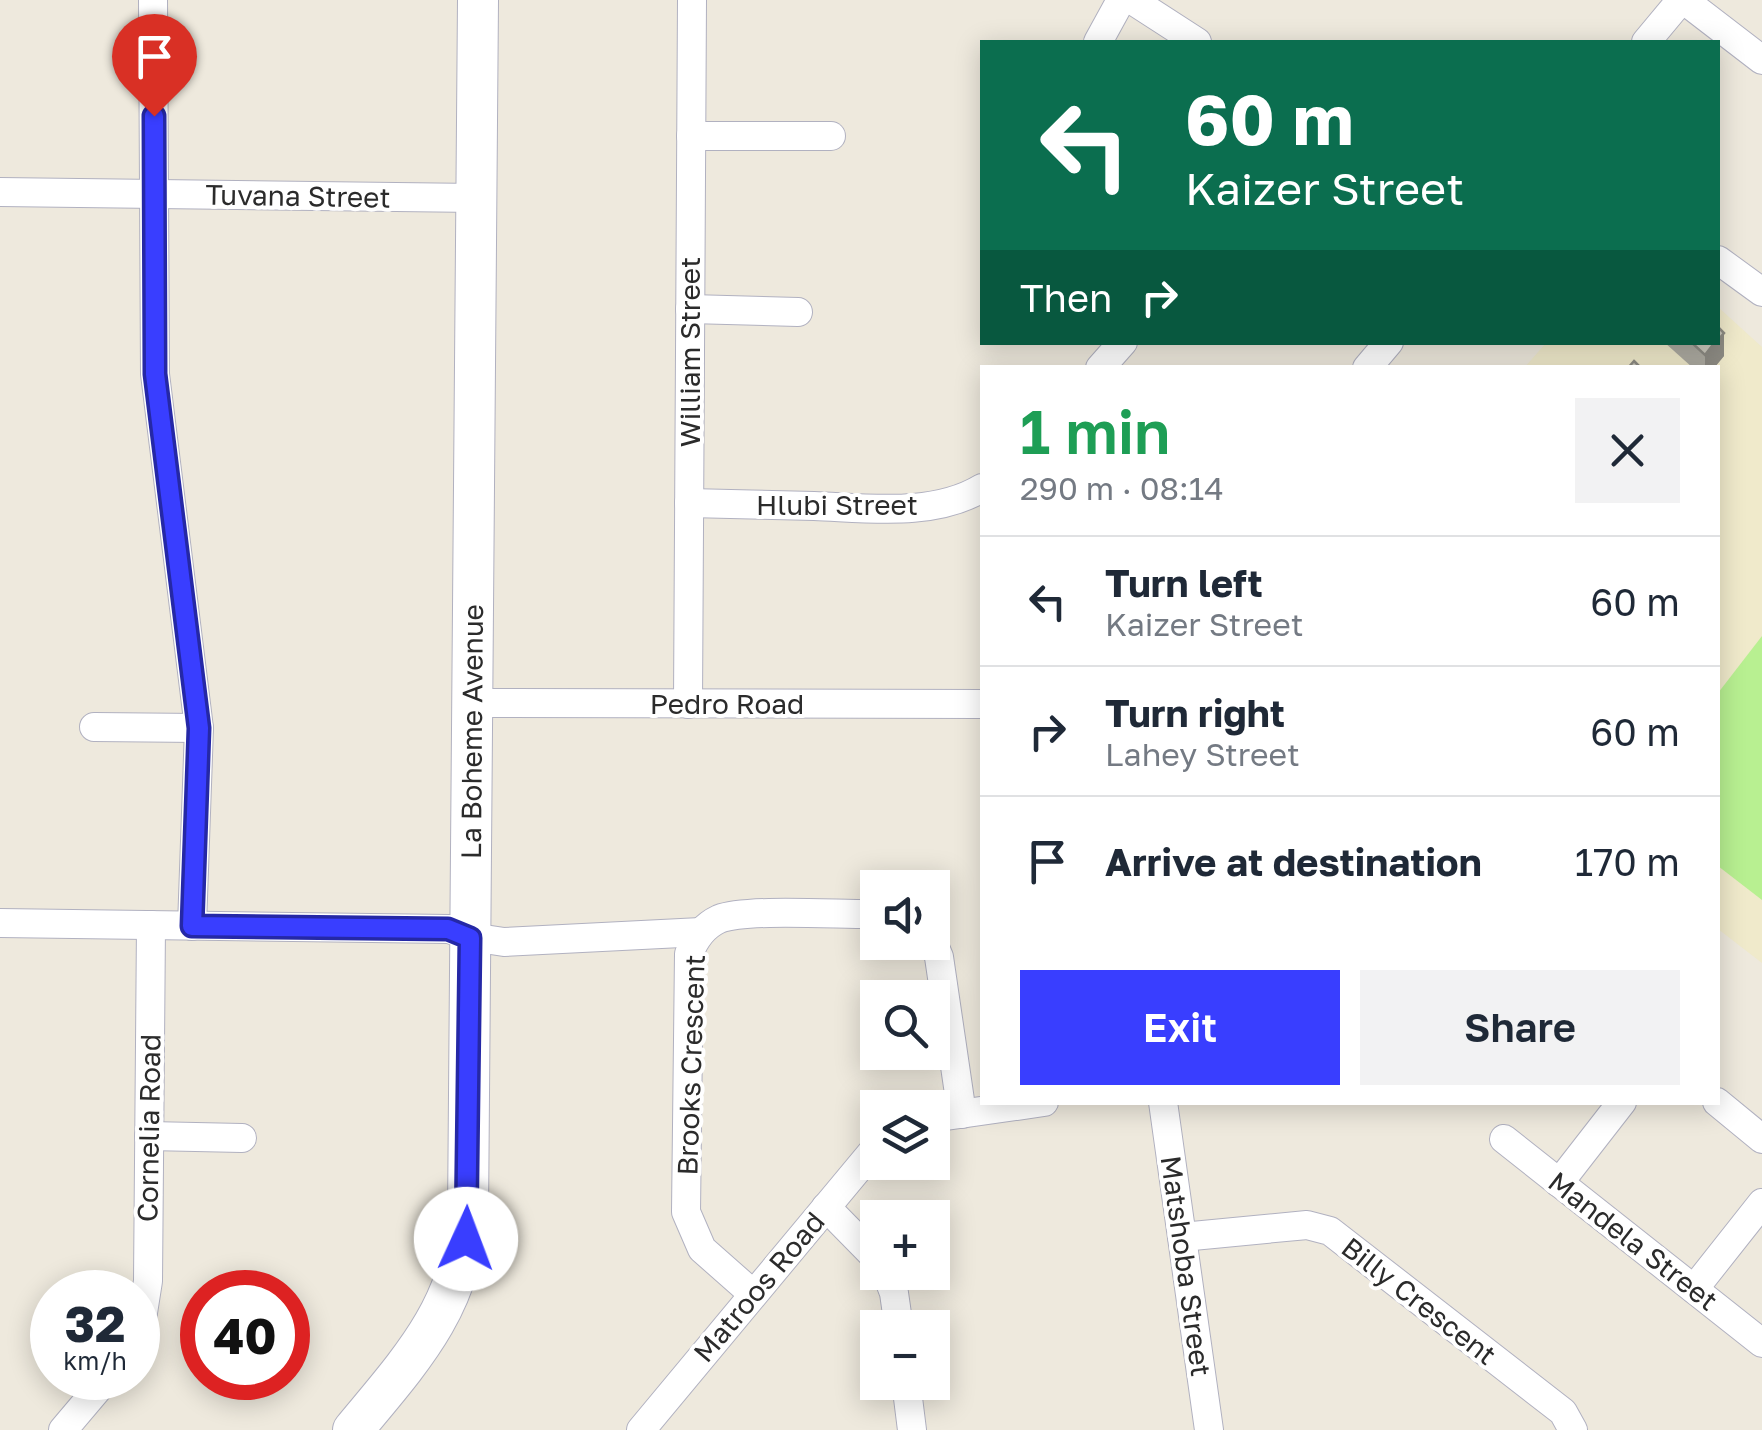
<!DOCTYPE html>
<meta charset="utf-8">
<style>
body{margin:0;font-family:"Golos Text",sans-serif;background:#f2f2f3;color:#1f2937;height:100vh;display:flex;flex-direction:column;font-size:38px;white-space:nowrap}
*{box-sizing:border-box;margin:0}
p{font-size:32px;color:#747a83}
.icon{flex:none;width:55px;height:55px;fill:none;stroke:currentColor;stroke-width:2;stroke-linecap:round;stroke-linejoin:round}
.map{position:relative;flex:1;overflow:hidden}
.sheet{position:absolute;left:980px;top:365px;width:740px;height:740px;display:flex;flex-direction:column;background:#fff;border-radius:0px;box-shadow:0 5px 25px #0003}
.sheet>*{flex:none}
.guide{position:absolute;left:980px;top:40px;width:740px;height:305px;border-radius:0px;box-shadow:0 5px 25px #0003;background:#0b6e4f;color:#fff;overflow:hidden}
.fabs{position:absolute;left:860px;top:870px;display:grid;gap:20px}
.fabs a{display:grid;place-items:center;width:90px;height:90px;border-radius:0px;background:#fff;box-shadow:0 5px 25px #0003;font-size:50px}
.speed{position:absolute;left:30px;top:1270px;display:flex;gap:20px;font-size:50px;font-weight:700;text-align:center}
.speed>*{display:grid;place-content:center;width:130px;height:130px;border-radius:50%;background:#fff;box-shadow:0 5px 25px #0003;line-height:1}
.speed small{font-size:25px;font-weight:400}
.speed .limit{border:15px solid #d22;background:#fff;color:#111}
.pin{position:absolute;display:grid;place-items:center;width:85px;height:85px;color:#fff;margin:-102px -42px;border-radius:50% 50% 50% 0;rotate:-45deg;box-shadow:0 0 10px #0007}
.pin .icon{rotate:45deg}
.me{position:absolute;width:110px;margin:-55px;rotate:2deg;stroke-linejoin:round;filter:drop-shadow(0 0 8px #0008)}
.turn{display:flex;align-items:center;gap:35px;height:210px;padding:0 40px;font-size:45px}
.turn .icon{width:130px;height:130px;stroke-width:2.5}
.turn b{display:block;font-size:70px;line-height:85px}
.then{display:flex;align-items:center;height:95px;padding:0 40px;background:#0003;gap:20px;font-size:38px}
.round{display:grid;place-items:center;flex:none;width:105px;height:105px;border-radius:0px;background:#f2f2f3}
.summary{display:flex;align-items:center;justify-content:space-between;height:170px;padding:0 40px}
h1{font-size:60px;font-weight:600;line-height:75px;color:#1e9e55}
.button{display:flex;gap:20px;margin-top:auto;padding:20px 40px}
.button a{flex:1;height:115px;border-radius:0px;background:#393eff;color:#fff;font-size:40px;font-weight:600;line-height:115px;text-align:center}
.button a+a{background:#f2f2f3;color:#1f2937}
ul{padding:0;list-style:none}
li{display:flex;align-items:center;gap:30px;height:130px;padding:0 40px;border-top:2px solid #e0e1e3}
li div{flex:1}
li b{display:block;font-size:38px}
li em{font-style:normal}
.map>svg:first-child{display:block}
.education{fill:#f0eacb}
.pitch{fill:#b8f091}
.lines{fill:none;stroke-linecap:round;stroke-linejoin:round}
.street-casing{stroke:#b1b1c0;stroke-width:30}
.secondary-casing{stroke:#b1b1c0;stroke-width:42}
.street{stroke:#fff;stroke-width:28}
.secondary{stroke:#fff;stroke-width:40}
.wall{fill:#adaba1}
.shaded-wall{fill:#8d8b83}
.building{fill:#c9c7bb;stroke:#8d8b83;stroke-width:2.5}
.route-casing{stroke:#2528a6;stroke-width:25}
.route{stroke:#393eff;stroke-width:18}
.labels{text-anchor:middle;stroke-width:8;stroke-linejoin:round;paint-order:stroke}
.street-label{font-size:28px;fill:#2b2b2b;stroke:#fff}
</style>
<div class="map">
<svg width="1762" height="1430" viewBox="0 0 1762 1430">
<rect width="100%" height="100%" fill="#eee9dd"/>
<path class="education" d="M 1718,307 L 1762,347 L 1762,963 L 1718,929 L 1718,368 L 1524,368 L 1546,343 L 1718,342 Z"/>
<path class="pitch" d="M 1762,636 L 1762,900 L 1718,866 L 1718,693 Z"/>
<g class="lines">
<g class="street-casing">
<g id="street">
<path d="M 153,0 L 155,374 L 199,728 L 192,926"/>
<path d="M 1132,0 L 1197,42"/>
<path d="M 1684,0 L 1762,60"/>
<path d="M 1098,42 L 1121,0"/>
<path d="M 1646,42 L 1681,0"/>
<path d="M 691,136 L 831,136"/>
<path d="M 0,192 L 477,198"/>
<path d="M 1718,260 L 1762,292"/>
<path d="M 690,309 L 798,312"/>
<path d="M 1100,368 L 1123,342"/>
<path d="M 1367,368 L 1389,342"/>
<path d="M 689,503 C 731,504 772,505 814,506 C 869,508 934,517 982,488"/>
<path d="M 472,703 L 982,704"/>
<path d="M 688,704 L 692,0"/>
<path d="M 94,727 L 199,728"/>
<path d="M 0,923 L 449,929 L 471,937 L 504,942 L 701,932"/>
<path d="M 932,940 L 939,957 L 962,1114"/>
<path d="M 1163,1102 L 1209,1430"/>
<path d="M 1717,1102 L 1762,1139"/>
<path d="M 932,1118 L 1044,1102"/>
<path d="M 149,1136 L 242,1138"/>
<path d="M 1504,1139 L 1762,1343"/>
<path d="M 1559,1183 L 1622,1102"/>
<path d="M 826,1207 L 878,1260"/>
<path d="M 1182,1237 L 1307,1225 L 1330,1231 L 1563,1412 L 1573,1430"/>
<path d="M 886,1272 L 894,1293 L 899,1328"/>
<path d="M 1694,1289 L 1762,1203"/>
<path d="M 753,1294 L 702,1249 L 686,1212 L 689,954 C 695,938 704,926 719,919 C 747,908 843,915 878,914"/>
<path d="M 138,1329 L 142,1319 L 148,1281 L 151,925"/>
<path d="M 906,1382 L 912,1430"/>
<path d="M 63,1430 L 107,1378"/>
<path d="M 641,1430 L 878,1145"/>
</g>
</g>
<g class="secondary-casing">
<g id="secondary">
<path id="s1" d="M 353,1430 C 410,1361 460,1309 468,1216 L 478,0"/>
</g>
</g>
<use href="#street" class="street"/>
<use href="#secondary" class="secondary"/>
</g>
<path class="wall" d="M 1664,342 L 1718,342 L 1724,356 L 1714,368 L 1693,368 Z"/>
<path class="shaded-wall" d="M 1724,333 L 1724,356 L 1714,368 L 1705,368 L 1705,355 L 1715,342 L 1718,342 L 1718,340 Z"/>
<g class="building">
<path d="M 1718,327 L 1724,333 L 1718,340 Z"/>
<path d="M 1691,342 L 1715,342 L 1705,355 Z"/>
<path d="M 1634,361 L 1641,368 L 1628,368 Z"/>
</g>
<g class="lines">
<g class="route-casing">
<path id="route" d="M 154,116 L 155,374 L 199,728 L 192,926 L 448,929 L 470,938 L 466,1239"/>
</g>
<use href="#route" class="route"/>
</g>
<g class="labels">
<g class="street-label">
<text transform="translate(298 196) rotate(1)" y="10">Tuvana Street</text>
<text transform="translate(690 352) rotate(-90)" y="10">William Street</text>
<text x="837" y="515">Hlubi Street</text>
<text x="727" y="714">Pedro Road</text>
<text dy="10" stroke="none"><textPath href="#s1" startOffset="732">La Boheme Avenue</textPath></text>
<text transform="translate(691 1065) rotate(-88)" y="10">Brooks Crescent</text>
<text transform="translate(149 1128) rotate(-89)" y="10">Cornelia Road</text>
<text transform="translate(1633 1241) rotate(38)" y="10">Mandela Street</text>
<text transform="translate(1186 1266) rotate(82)" y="10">Matshoba Street</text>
<text transform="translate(759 1287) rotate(-50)" y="10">Matroos Road</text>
<text transform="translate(1419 1301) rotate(38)" y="10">Billy Crescent</text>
</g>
</g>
</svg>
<div class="fabs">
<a><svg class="icon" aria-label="sound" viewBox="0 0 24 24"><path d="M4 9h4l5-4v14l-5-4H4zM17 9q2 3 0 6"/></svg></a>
<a><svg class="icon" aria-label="search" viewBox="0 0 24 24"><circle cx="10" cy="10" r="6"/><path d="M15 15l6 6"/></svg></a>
<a><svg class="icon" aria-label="layers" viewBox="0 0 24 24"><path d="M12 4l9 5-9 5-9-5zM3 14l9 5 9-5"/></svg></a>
<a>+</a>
<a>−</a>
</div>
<div class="speed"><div>32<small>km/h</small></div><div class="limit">40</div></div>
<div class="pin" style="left:154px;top:116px;background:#d93025"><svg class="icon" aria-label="arrive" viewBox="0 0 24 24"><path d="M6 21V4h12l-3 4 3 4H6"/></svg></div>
<svg class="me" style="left:466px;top:1239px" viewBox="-20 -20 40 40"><circle r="19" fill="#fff"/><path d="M0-13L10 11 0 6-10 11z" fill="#393eff"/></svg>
<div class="guide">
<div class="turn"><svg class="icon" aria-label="left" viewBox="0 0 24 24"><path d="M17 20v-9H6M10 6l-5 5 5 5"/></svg><div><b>60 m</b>Kaizer Street</div></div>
<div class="then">Then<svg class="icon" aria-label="right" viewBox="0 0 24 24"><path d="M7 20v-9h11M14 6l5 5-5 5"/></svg></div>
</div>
<section class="sheet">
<div class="summary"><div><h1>1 min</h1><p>290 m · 08:14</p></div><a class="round"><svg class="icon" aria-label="close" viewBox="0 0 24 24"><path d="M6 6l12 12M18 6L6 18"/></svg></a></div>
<ul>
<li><svg class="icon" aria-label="left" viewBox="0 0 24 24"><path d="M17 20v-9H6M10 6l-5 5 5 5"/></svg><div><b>Turn left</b><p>Kaizer Street</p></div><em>60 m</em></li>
<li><svg class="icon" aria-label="right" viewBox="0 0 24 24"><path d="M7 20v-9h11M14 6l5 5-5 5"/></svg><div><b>Turn right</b><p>Lahey Street</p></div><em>60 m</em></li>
<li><svg class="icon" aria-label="arrive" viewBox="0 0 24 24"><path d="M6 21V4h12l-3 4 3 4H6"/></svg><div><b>Arrive at destination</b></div><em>170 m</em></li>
</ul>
<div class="button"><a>Exit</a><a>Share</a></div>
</section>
</div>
